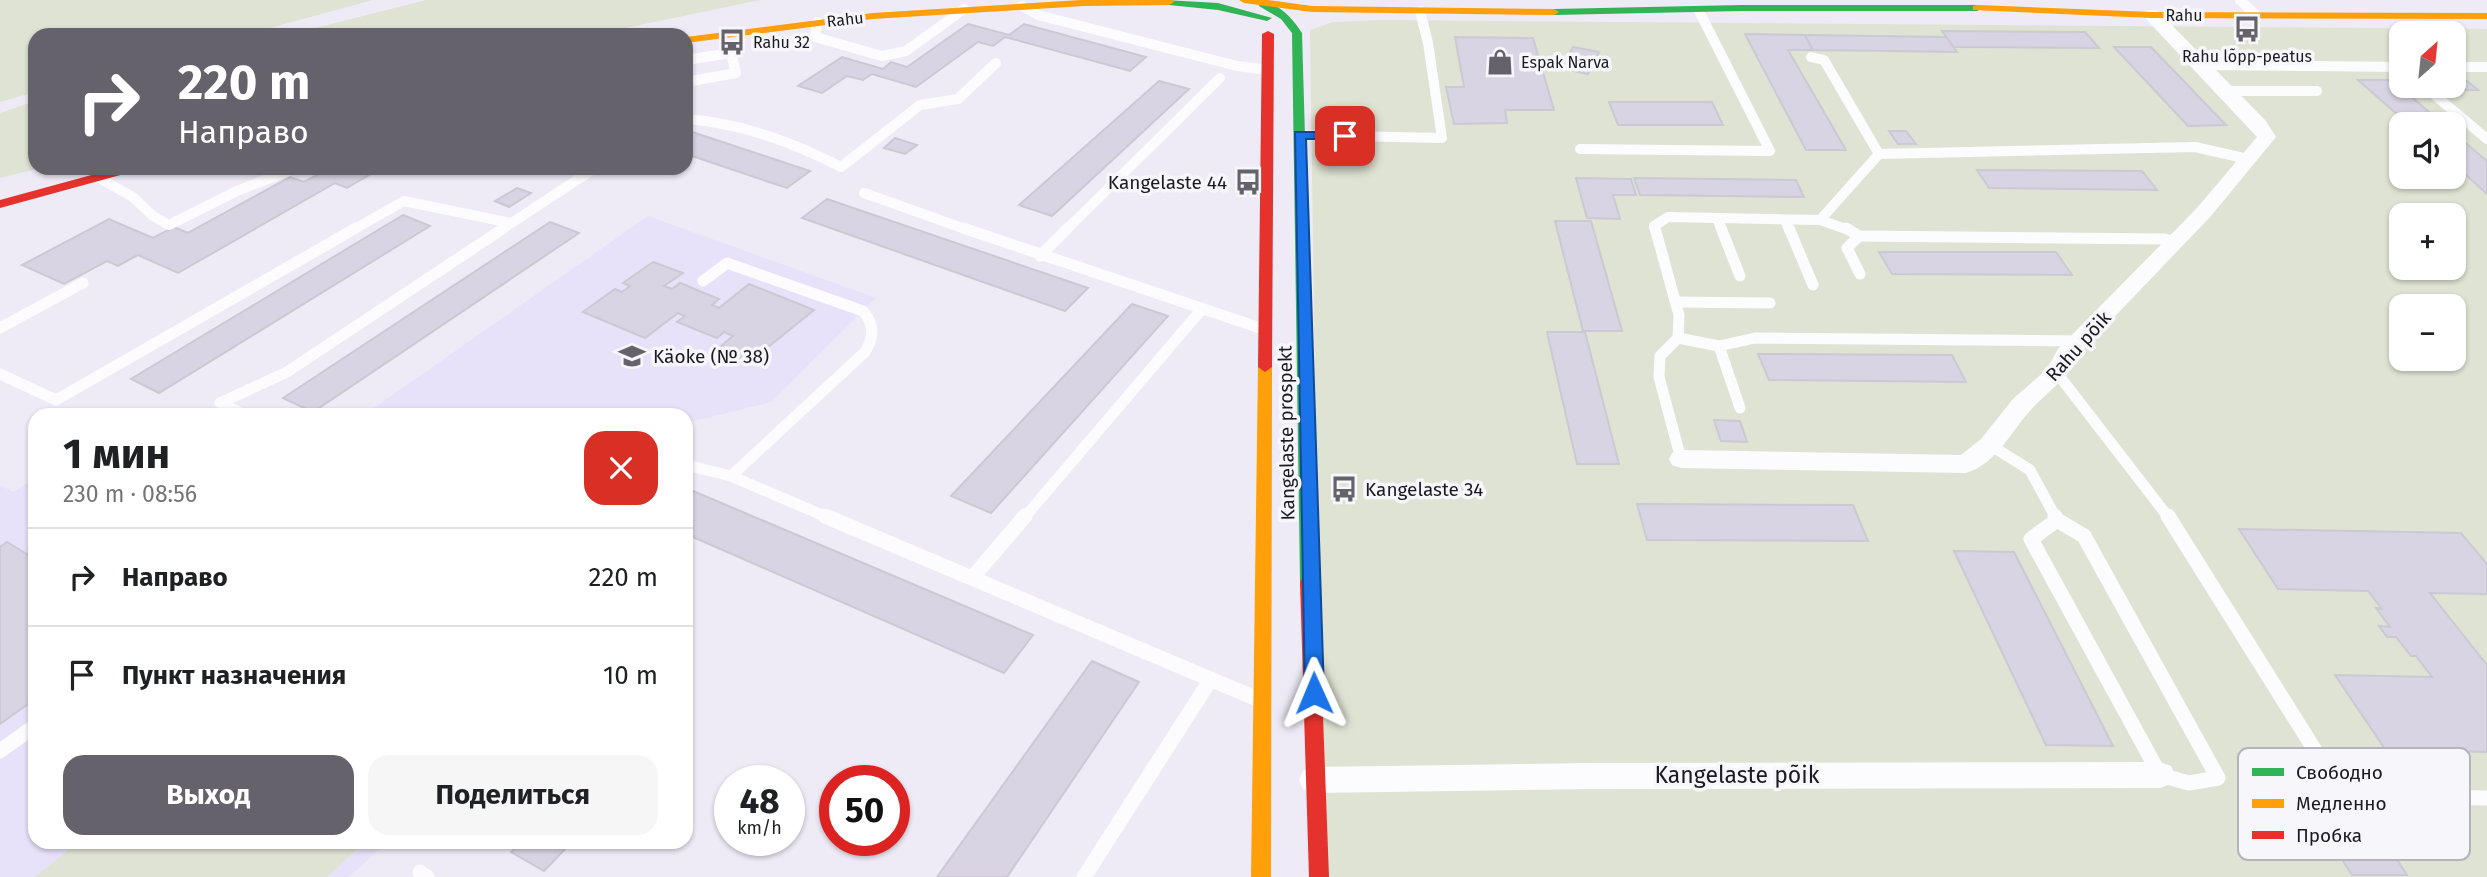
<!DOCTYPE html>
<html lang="ru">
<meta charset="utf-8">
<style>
body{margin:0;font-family:"Fira Sans",sans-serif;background:#f6f6f6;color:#202124;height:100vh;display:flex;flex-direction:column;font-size:26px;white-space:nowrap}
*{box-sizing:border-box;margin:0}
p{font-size:23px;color:#757577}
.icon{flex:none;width:38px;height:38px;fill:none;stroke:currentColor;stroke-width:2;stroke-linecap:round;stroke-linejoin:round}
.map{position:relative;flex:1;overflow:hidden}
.sheet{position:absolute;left:28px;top:408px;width:665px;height:441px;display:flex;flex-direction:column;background:#fff;border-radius:21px;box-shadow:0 2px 5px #0004}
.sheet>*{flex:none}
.guide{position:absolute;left:28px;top:28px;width:665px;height:147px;border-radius:21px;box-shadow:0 2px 5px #0004;background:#65626c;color:#fff;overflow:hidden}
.needle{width:46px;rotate:27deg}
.fabs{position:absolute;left:2389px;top:21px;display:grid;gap:14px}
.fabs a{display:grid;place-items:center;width:77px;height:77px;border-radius:14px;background:#fff;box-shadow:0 2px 5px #0004;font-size:35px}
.speed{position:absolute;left:714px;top:765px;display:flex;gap:14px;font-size:35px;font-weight:700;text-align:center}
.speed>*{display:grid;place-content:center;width:91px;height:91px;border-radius:50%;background:#fff;box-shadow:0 2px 5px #0004;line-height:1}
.speed small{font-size:18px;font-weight:400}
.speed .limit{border:10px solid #d22;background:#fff;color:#111}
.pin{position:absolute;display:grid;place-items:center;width:60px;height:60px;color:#fff;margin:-30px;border-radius:14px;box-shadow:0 4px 10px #0006}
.me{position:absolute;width:77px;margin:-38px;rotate:359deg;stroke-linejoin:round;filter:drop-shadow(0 0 5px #0008)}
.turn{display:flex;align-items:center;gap:24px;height:147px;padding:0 35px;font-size:32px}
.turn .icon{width:91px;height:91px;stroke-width:2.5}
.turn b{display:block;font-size:49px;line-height:60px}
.round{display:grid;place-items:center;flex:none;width:74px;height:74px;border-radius:21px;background:#f6f6f6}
.head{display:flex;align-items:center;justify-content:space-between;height:119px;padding:0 35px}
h1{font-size:42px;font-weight:700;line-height:52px}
.action{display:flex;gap:14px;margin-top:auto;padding:14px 35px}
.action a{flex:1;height:80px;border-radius:21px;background:#65626c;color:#fff;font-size:28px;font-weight:700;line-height:80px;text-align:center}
.action a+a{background:#f6f6f6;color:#202124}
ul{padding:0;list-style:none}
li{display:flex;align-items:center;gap:21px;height:98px;padding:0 35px;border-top:2px solid #e0e0e0}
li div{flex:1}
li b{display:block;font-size:26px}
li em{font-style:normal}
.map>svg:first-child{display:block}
.built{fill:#e7e1f9}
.green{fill:#dfe3d3;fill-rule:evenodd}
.building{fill:#d8d4e3;stroke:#cbc9d3;stroke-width:2}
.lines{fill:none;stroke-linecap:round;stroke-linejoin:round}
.lane-far2{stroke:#fcfcfe;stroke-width:10}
.lane-far1{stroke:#fcfcfe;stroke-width:11}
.lane{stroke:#fcfcfe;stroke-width:15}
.street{fill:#fcfcfe;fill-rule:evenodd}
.fast{fill:#30b455;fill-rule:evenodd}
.slow{fill:#ff9f0a;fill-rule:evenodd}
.jam{fill:#e5322d;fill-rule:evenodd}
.route{fill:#1a73e8;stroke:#114b97;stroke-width:2}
.labels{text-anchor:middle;stroke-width:7;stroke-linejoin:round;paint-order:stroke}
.far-street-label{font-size:16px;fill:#1b1922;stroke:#f7f6fb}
.far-poi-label{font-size:16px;fill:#1b1922;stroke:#f7f6fb;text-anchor:start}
.poi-label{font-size:19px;fill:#1b1922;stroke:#f7f6fb;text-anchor:start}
.street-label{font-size:19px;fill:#1b1922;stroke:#f7f6fb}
.near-street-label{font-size:23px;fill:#1b1922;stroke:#f7f6fb}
.key{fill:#f7f6fb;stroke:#b5b4ba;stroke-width:2}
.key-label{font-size:19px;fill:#1b1922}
</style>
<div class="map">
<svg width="2487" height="877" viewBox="0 0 2487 877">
<rect width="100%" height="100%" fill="#eeebf6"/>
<g class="built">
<path d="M 648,216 L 876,298 L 771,402 L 686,423 L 686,415 L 364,415 Z"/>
<path d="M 35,478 L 35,842 L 387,842 L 349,877 L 0,877 L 0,485 L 13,492 Z"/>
</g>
<g class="green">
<path d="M 0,0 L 373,0 L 244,35 L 35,35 L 35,92 L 0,102 Z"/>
<path d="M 426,0 L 760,0 L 592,35 L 288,35 Z"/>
<path d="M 1383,20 L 2487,29 L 2487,877 L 1322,877 L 1310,30 L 1333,22 ZM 2401,33 L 2454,33 L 2454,86 L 2401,86 ZM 2401,124 L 2454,124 L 2454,177 L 2401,177 ZM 2401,215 L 2454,215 L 2454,268 L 2401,268 ZM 2401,306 L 2454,306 L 2454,359 L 2401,359 Z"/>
<path d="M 35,101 L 35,168 L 40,168 L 0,178 L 0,113 Z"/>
<path d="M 79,842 L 365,842 L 327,877 L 35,877 Z"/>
</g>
<g class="building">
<path d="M 968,24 L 1009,35 L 1024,24 L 1146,57 L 1130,71 L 1005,37 L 993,46 L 978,42 L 916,87 L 872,74 L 863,80 L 847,76 L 822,93 L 798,86 L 842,57 L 883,69 L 891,62 L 907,67 Z"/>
<path d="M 1942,31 L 2085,32 L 2099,48 L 1953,47 Z"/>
<path d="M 1745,34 L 1805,35 L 1812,50 L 1788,50 L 1846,150 L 1806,150 Z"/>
<path d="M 1805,35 L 1946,37 L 1957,52 L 1813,50 Z"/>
<path d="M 1455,37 L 1533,38 L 1554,110 L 1505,110 L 1507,123 L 1454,124 L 1446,87 L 1464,87 Z"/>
<path d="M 1573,47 L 1599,52 L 1588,74 L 1561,68 Z"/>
<path d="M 2114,47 L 2151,47 L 2226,125 L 2188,126 Z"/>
<path d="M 2358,80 L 2392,80 L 2443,124 L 2408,124 Z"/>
<path d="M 1159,81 L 1189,89 L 1052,216 L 1019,205 Z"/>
<path d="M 2454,81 L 2467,81 L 2478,90 L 2454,90 L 2449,86 L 2454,86 Z"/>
<path d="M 1609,102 L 1712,102 L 1723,125 L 1618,125 Z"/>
<path d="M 686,131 L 686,130 L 810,171 L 787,188 L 686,154 Z"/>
<path d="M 1889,131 L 1906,131 L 1916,144 L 1898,144 Z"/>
<path d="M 2454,133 L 2487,161 L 2487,194 L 2454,164 Z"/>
<path d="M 895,138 L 917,145 L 905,154 L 884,148 Z"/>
<path d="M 330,168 L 381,168 L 347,188 L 335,183 L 178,273 L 138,255 L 118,266 L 107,261 L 64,284 L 22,265 L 109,219 L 153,238 L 174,227 L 188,233 L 290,177 L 304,182 Z"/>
<path d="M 1977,170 L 2142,171 L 2157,190 L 1989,188 Z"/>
<path d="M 1576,178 L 1631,179 L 1636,195 L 1613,195 L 1620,219 L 1587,218 Z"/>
<path d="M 1634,178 L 1796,180 L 1804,197 L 1640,195 Z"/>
<path d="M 517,188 L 531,193 L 509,207 L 495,201 Z"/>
<path d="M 827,199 L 1088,288 L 1065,311 L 802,218 Z"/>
<path d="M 403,215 L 430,226 L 159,393 L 131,379 Z"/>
<path d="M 1555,221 L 1591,221 L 1622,331 L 1583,331 Z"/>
<path d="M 550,222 L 579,233 L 313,412 L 283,398 Z"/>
<path d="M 1879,252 L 2056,252 L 2072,275 L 1892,274 Z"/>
<path d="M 653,262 L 683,273 L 664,286 L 672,289 L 680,283 L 719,299 L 712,305 L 719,308 L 749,284 L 814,310 L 747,364 L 715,351 L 733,336 L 724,332 L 717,338 L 677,322 L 685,316 L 678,313 L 645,338 L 583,312 L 615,289 L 622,292 L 630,286 L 623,283 Z"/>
<path d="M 1132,304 L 1168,316 L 991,513 L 951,496 Z"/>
<path d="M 1547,332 L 1585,332 L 1619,464 L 1577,464 Z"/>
<path d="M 1758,354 L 1952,355 L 1966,382 L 1769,380 Z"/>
<path d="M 1714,420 L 1740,421 L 1747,442 L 1721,441 Z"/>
<path d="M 686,488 L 1033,635 L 1004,673 L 686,534 Z"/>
<path d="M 1637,504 L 1853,505 L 1868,541 L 1647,540 Z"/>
<path d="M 2239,529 L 2461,533 L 2487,564 L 2487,594 L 2430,593 L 2487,665 L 2487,752 L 2385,749 L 2335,675 L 2432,677 L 2416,656 L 2411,656 L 2396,637 L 2387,637 L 2379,626 L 2390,627 L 2376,608 L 2382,609 L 2368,591 L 2278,589 Z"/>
<path d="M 7,542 L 35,559 L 35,699 L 0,724 L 0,547 Z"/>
<path d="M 1954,551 L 2014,552 L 2113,746 L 2046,745 Z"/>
<path d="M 1092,661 L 1139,682 L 1007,877 L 937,877 Z"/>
<path d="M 521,842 L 564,842 L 569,845 L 544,871 L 511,852 Z"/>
<path d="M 2334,847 L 2389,847 L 2407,875 L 2352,875 Z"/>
</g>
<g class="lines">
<g class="lane-far2">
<path d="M 2240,0 L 2257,16"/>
<path d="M 1022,6 L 1038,15 L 1237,66 L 1268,70"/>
<path d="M 817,22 L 815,37 L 882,56 L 906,51 L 964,9"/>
<path d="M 1811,57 L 1824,60 L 1879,154 L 2195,147 L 2248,159"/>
<path d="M 686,60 L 731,53 L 736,73 L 686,82"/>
<path d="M 2201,65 L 2401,67"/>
<path d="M 2454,67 L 2487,67"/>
<path d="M 2424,86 L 2487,139"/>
<path d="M 2226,91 L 2317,91"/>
<path d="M 686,119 C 740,123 793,142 841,167 L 920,105 L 958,99 L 996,63"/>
<path d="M 1300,135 L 1442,138 L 1428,43 L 1420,11"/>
<path d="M 1580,149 L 1770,151 L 1699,11"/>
<path d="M 97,177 L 133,197 L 153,216 L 169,225 L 237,191 L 296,168"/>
<path d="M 864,193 L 968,230"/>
<path d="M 1717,218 L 1722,230"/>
<path d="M 1785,220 L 1789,230"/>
<path d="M 1820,220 L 1849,230"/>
<path d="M 353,230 L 404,201 L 511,223"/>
<path d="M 501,230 L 595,168"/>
<path d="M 1066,230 L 1220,78"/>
<path d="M 1655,230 L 1654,226 L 1668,217 L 1820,220 L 1879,154"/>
</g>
<g class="lane-far1">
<path d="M 963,228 L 1266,330"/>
<path d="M 1655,228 L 1679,315 L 1678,338"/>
<path d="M 1721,228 L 1740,276"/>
<path d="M 1789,228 L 1813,285"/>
<path d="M 1846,228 L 1859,236 L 2165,239 L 2176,242"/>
<path d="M 1859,236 L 1847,248 L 1860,274"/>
<path d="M 1040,256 L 1068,228"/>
<path d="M 703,281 L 727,263 L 863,311 C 875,325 874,337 865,352 L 731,476"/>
<path d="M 1676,302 L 1770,303"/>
<path d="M 0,328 L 83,283"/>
<path d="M 1719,346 L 1740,408"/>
<path d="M 2057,373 L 2169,518"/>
<path d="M 0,374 L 56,400 L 356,228"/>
<path d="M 245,415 L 220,403 L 287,372 L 504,228"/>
<path d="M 1990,445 L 2030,470 L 2056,518"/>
<path d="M 1681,459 L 1659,377 L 1660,356 L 1678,338 L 1719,346 L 1755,338 L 2082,341"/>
<path d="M 686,465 L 731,476 L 829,518"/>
<path d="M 1024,518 L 1202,309"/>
</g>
<g class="lane">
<path d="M 825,516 L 1255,698"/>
<path d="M 2055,516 L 2057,520"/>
<path d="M 2168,516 L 2336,784 L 2371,796 L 2487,798"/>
<path d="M 2057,520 L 2084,536 L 2218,778 L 2189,783 L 2160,775 L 2031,539 Z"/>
<path d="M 972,578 L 1025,516"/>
<path d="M 0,751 L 35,726"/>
<path d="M 420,872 L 427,877"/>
<path d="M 1084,877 L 1211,679"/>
</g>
<g class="street">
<path d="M 2152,10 L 2158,11 L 2266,121 L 2276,137 L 2211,216 L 2076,357 C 2063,385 2048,390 2029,412 C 2010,433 1996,464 1966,473 L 1681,468 L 1672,465 L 1669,459 L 1672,453 L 1681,450 L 1961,455 L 1981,439 L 2013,399 L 2047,369 L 2058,349 L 2197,208 L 2257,137 L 2146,19 L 2144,15 L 2146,11 Z"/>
<path d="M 2160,762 L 2171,766 L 2175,775 L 2171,784 L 2160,788 L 1591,789 L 1314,793 L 1303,789 L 1299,780 L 1303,771 L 1314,767 L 1591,763 Z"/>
</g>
<g class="fast">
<path d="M 1165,0 L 1218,3 L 1272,18 L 1267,21 L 1218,10 L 1169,5 L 1165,4 Z"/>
<path d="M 1259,2 C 1278,1 1293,19 1302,33 L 1318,582 L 1315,587 L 1303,587 L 1300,582 L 1292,33 L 1281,19 L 1259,6 Z"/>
<path d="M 1741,5 L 1977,5 L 1982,8 L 1977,11 L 1741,11 L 1554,15 L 1549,12 L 1554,9 Z"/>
</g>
<g class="slow">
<path d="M 1081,0 L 1173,0 L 1174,2 L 1169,5 L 1084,6 L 873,19 L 686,43 L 686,37 L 873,13 Z"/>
<path d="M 1239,0 L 1268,0 L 1312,6 L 1554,9 L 1559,12 L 1554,15 L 1312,12 L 1244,3 Z"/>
<path d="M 1977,5 L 2152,12 L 2487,13 L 2487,19 L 2152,18 L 1973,10 L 1973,6 Z"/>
<path d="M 1265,362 L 1272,367 L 1271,877 L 1251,877 L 1258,367 Z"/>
</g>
<g class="jam">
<path d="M 1268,31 L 1274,34 L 1272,367 L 1265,372 L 1258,367 L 1262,34 Z"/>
<path d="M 117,168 L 137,168 L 135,171 L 0,208 L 0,200 Z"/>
<path d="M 1309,575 L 1315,577 L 1318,582 L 1329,877 L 1309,877 L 1300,582 L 1303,577 Z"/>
</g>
</g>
<path class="route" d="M 1295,132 L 1345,132 L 1351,136 L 1345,139 L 1306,139 L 1324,693 L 1321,699 L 1314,701 L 1307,699 L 1305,693 Z"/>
<defs>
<g id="bus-bare" transform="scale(2.1)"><path d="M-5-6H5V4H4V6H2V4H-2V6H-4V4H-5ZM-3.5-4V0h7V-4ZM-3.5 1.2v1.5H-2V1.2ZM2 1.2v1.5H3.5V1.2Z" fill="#65626c" stroke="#f7f6fb" stroke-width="2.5" paint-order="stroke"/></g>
<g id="shop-bare" transform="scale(2.1)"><path d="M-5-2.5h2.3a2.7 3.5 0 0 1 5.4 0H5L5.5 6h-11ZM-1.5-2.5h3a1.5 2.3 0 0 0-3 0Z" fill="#65626c" stroke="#f7f6fb" stroke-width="2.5" paint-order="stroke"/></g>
<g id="school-bare" transform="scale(2.1)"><path d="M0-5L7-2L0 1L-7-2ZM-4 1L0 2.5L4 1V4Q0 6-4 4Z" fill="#65626c" stroke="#f7f6fb" stroke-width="2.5" paint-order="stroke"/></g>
</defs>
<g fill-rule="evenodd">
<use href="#bus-bare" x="2247" y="29"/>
<use href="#bus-bare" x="732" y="42"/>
<use href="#shop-bare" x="1500" y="62"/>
<use href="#bus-bare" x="1248" y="182"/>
<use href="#school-bare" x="632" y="356"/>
<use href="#bus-bare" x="1344" y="489"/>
</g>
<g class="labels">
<g class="far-street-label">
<text x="2184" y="21">Rahu</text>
<text transform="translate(845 19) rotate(-6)" y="6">Rahu</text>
</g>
<g class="far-poi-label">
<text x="753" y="48">Rahu 32</text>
<text x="2247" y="62" text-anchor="middle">Rahu lõpp-peatus</text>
<text x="1521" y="68">Espak Narva</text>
</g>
<g class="poi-label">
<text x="1227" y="189" text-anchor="end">Kangelaste 44</text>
<text x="653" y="363">Käoke (№ 38)</text>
<text x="1365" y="496">Kangelaste 34</text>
</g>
<g class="street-label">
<text transform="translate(2078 346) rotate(-48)" y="7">Rahu põik</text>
<text transform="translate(1286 433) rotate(-91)" y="7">Kangelaste prospekt</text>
</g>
<g class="near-street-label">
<text x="1737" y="783">Kangelaste põik</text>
</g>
</g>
<rect x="2238" y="748" width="232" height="112" rx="10" class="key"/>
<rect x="2252" y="768" width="32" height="8" fill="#30b455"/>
<rect x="2252" y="799" width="32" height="9" fill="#ff9f0a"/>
<rect x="2252" y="831" width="32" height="8" fill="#e5322d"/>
<g class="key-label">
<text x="2296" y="779">Свободно</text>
<text x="2296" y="810">Медленно</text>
<text x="2296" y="842">Пробка</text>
</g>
</svg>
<div class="fabs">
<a><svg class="needle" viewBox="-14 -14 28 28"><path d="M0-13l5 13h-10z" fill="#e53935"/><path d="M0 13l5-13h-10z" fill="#757577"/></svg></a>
<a><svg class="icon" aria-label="sound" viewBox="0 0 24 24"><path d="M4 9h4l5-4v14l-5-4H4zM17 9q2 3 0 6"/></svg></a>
<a>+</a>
<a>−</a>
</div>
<div class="speed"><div>48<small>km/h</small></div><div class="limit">50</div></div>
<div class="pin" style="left:1345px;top:136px;background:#d93025"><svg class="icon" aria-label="arrive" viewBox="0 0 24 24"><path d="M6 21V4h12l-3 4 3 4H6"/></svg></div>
<svg class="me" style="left:1314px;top:693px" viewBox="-20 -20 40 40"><path d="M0-17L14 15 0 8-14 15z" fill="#1a73e8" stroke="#fff" stroke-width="4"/></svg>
<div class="guide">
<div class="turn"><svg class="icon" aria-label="right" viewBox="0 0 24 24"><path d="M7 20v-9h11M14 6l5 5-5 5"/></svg><div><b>220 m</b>Направо</div></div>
</div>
<section class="sheet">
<div class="head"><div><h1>1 мин</h1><p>230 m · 08:56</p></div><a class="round" style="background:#d93025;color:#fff"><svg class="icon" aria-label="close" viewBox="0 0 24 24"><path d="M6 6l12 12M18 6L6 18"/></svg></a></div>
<ul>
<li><svg class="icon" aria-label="right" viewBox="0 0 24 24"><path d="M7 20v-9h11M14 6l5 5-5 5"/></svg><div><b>Направо</b></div><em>220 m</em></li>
<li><svg class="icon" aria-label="arrive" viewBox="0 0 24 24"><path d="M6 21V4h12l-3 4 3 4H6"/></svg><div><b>Пункт назначения</b></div><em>10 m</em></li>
</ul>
<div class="action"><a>Выход</a><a>Поделиться</a></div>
</section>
</div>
